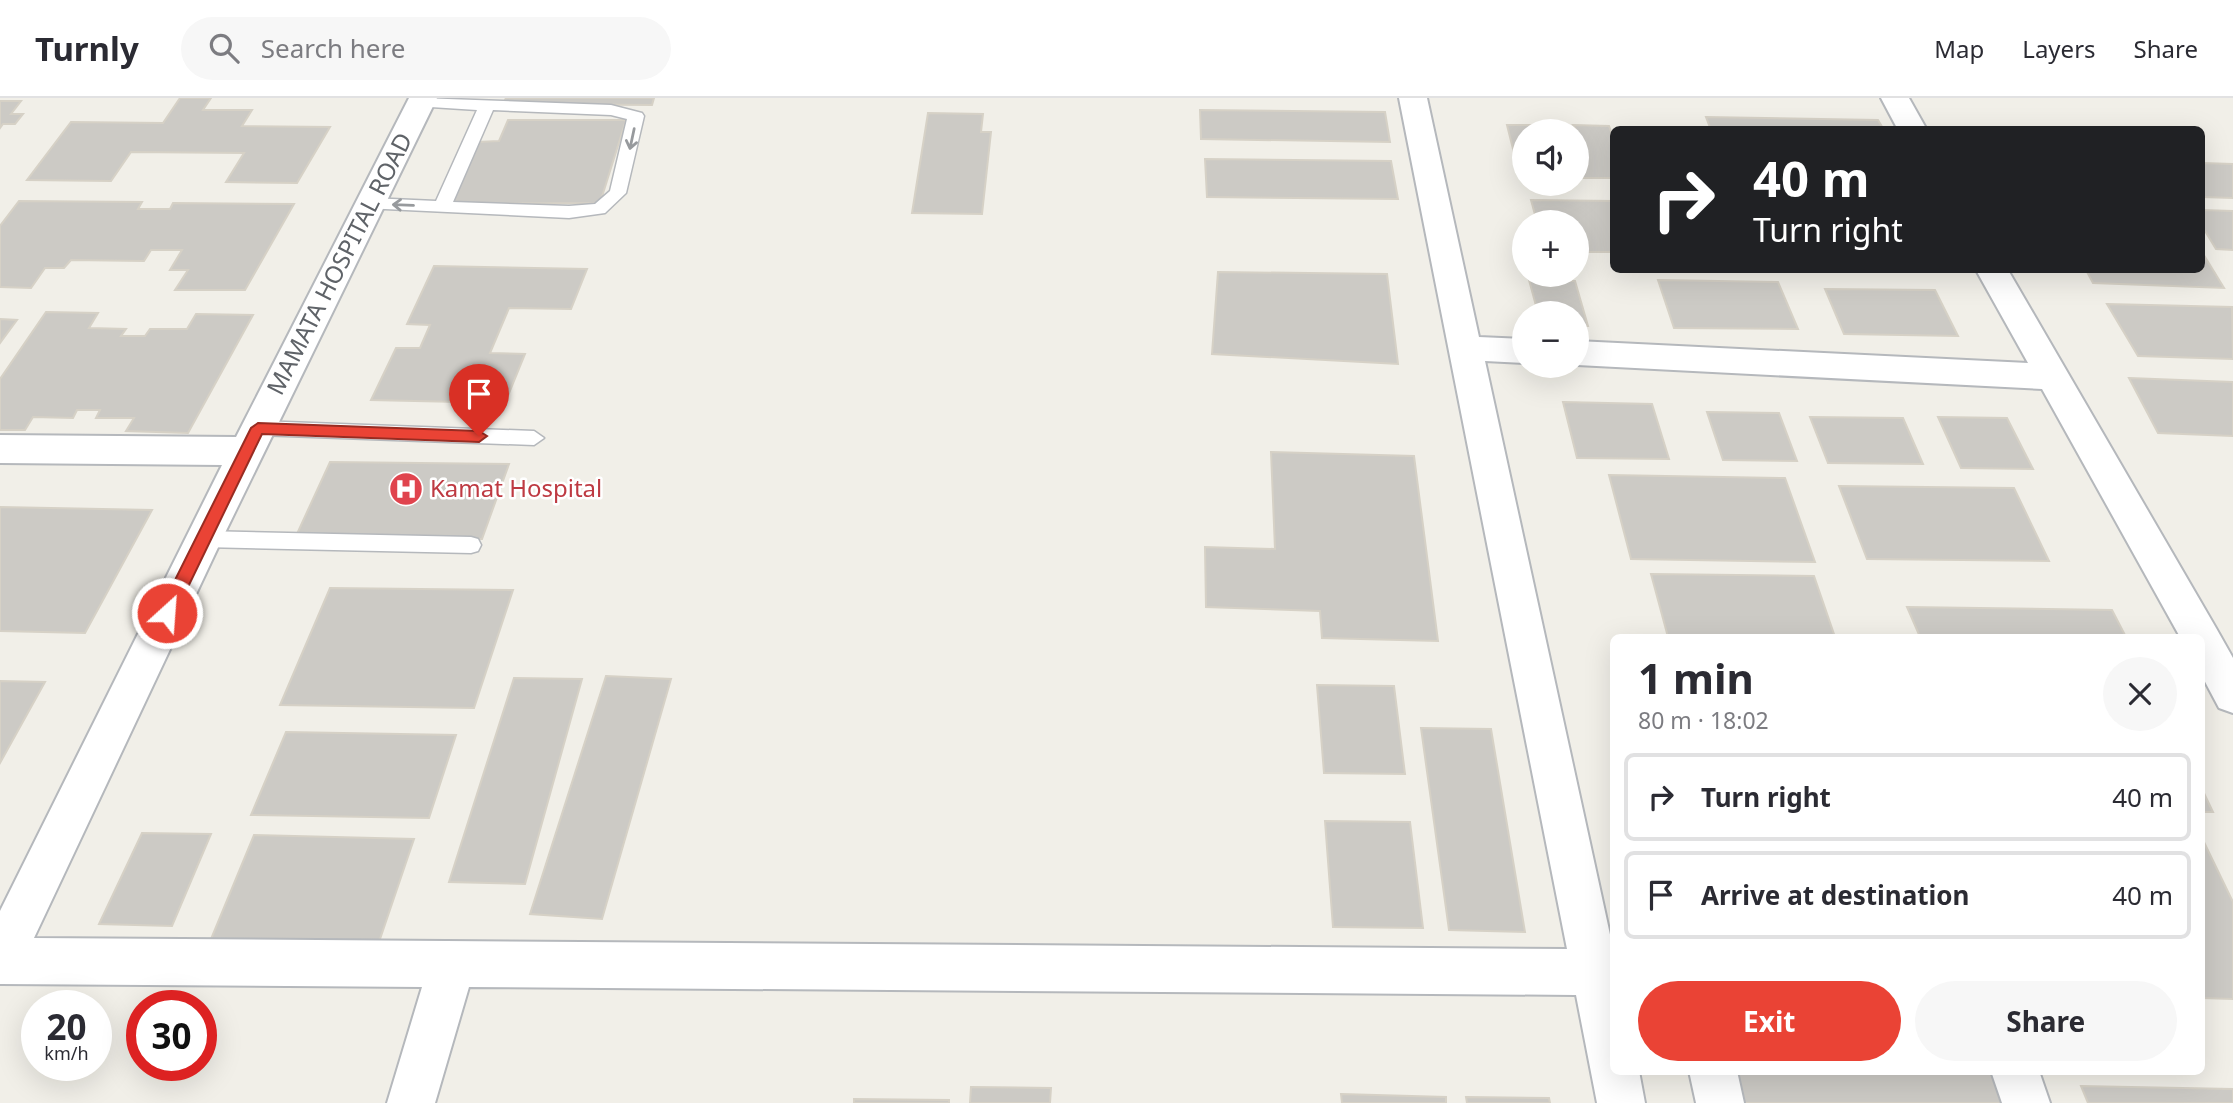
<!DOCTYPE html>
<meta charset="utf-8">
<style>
body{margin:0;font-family:"Noto Sans",sans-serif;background:#f7f7f7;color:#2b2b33;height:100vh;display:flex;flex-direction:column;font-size:26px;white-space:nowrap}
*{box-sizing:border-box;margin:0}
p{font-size:23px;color:#7c7c81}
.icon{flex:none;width:38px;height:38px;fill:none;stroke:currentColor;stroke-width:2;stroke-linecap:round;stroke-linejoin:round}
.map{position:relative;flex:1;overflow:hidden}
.drawer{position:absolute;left:1610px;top:536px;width:595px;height:441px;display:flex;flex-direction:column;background:#fff;border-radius:10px;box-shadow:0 7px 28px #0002}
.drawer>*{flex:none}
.top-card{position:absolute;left:1610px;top:28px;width:595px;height:147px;border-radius:10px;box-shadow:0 7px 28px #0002;background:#202124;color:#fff;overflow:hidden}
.fabs{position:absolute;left:1512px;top:21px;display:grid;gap:14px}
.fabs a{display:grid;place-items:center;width:77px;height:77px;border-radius:50%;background:#fff;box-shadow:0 7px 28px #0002;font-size:35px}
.speed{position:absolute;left:21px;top:892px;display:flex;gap:14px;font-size:35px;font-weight:700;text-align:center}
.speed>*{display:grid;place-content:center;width:91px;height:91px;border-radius:50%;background:#fff;box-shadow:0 7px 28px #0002;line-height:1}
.speed small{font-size:18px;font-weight:400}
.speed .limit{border:10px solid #d22;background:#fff;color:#111}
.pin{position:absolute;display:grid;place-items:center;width:60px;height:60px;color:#fff;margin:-72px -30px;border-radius:50% 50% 50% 0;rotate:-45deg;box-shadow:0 0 7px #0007}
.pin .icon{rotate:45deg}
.me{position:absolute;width:77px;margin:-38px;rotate:26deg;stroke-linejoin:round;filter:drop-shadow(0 0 5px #0008)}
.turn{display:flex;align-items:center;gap:24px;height:147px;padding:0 28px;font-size:32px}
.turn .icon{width:91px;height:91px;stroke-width:2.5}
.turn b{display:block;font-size:49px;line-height:60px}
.round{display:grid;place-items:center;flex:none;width:74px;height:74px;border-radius:37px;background:#f7f7f7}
.overview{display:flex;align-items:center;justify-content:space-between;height:119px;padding:0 28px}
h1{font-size:42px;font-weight:700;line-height:52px}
.action{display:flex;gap:14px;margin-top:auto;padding:14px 28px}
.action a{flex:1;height:80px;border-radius:42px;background:#ea4335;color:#fff;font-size:28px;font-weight:700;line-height:80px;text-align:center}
.action a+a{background:#f7f7f7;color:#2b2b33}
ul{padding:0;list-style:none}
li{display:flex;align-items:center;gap:21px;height:88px;margin:0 14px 10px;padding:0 14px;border:4px solid #e1e1e2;border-radius:10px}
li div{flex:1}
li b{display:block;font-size:26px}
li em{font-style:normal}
header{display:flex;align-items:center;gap:42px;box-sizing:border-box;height:98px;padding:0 35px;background:#fff;border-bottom:2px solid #e1e1e2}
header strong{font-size:33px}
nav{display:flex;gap:38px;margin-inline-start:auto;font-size:24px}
.search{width:490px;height:63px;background:#f7f7f7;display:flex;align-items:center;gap:18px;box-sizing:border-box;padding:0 24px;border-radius:38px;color:#7c7c81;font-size:26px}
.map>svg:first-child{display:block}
.building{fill:#cccac5;stroke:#d6d1c6;stroke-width:2}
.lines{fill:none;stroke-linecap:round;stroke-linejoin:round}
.lane-casing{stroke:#b5b8bc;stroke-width:3}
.street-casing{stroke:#b5b8bc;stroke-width:4}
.lane{fill:#fff;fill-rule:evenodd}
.street{fill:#fff;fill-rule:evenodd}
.oneway{stroke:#979a9d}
.route{fill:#ea4335;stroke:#982c22;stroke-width:2}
.labels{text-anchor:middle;stroke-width:5;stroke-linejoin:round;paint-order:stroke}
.street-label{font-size:24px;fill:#5f6368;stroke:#fff}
.health-label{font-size:24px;fill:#be3a42;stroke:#fff;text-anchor:start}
</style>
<header>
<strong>Turnly</strong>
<div class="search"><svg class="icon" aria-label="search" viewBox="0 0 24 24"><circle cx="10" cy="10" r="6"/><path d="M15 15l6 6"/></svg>Search here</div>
<nav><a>Map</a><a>Layers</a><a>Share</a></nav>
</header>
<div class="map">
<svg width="2233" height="1005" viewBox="0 0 2233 1005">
<rect width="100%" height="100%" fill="#f1efe8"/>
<g class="building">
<path d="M 180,0 L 211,0 L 203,12 L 252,12 L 242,28 L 330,29 L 297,85 L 226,84 L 244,55 L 131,54 L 111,83 L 27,82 L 71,24 L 163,25 Z"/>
<path d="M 506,0 L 654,0 L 652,7 L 503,6 Z"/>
<path d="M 0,3 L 21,3 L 11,16 L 23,16 L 15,26 L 3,26 L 0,30 Z"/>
<path d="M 1200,12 L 1385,14 L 1390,44 L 1201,41 Z"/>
<path d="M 928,15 L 983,16 L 981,34 L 991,34 L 982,116 L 912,115 Z"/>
<path d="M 1706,19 L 1878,22 L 1884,32 L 1711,32 Z"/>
<path d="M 508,22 L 626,22 L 600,105 L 452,106 L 478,44 L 499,43 Z"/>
<path d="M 1507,27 L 1538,27 L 1539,33 L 1524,33 L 1524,79 L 1520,79 Z"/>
<path d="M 1573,27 L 1609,28 L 1614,42 L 1614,80 L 1577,80 L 1577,33 Z"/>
<path d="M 1205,61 L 1391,63 L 1398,101 L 1207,99 Z"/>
<path d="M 2202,65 L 2233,66 L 2233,100 L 2202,99 Z"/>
<path d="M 1531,102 L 1614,103 L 1614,154 L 1577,154 L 1577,124 L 1537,124 Z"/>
<path d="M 19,103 L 142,104 L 138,111 L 170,111 L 173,105 L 294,106 L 245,192 L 175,192 L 188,172 L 170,172 L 182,152 L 151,152 L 144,163 L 71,162 L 64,170 L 45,170 L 31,190 L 0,189 L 0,128 Z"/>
<path d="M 2202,112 L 2233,113 L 2233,152 L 2216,151 L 2202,128 Z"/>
<path d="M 2202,154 L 2224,190 L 2093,185 L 2086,172 L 2202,172 Z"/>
<path d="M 434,168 L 587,171 L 571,211 L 509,210 L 490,255 L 525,256 L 505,305 L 371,302 L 396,250 L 420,250 L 430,227 L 407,226 Z"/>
<path d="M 1218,174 L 1387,176 L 1398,266 L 1212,256 Z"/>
<path d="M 1529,182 L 1575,183 L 1588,228 L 1577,228 L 1577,215 L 1538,215 Z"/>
<path d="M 1658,182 L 1778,184 L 1798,231 L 1674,230 Z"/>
<path d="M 1825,191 L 1935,192 L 1958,238 L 1844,236 Z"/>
<path d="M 2107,206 L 2232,209 L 2233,261 L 2138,258 Z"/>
<path d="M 46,214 L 98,215 L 89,230 L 126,231 L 121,238 L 145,238 L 150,231 L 187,231 L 196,216 L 253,217 L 188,335 L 126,333 L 134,320 L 96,320 L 100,312 L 77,312 L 73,320 L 33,319 L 25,332 L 0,332 L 0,281 Z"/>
<path d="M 0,221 L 17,222 L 0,245 Z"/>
<path d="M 2129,280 L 2233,284 L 2233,338 L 2158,335 Z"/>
<path d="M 1563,304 L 1652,306 L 1669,361 L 1577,360 Z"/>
<path d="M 1707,314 L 1779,315 L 1797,363 L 1723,362 Z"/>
<path d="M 1810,319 L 1903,320 L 1923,366 L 1828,365 Z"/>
<path d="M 1938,319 L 2007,320 L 2033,371 L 1961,370 Z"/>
<path d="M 1271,354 L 1414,358 L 1438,543 L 1322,540 L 1320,513 L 1206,509 L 1205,449 L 1275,451 Z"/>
<path d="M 330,364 L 509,366 L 482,441 L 296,438 Z"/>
<path d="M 1609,377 L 1785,380 L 1815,464 L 1631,461 Z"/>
<path d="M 1839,388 L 2014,390 L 2049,463 L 1867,461 Z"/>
<path d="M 0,409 L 152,412 L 85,535 L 0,533 Z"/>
<path d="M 1651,476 L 1814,478 L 1835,539 L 1668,539 Z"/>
<path d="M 330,490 L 513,492 L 474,610 L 280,607 Z"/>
<path d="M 1907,509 L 2112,512 L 2126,539 L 1920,539 Z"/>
<path d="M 606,578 L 671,581 L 602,821 L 530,816 Z"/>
<path d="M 514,580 L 582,581 L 525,786 L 449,784 Z"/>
<path d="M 0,583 L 45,584 L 0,665 Z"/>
<path d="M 1317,587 L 1394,588 L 1405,676 L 1324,675 Z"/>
<path d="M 1421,630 L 1491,631 L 1525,834 L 1449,832 Z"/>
<path d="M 286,634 L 456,637 L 429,720 L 251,717 Z"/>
<path d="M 2202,691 L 2213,714 L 2202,714 Z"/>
<path d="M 1325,723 L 1410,724 L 1423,830 L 1333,829 Z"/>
<path d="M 142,735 L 211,736 L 172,828 L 99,826 Z"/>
<path d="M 254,737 L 414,741 L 379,844 L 211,841 Z"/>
<path d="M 2202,740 L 2233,804 L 2233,901 L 2202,900 Z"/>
<path d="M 1727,973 L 2002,973 L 2014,1005 L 1734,1005 Z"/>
<path d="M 2081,988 L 2233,991 L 2233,1005 L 2088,1005 Z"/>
<path d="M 971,989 L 1051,990 L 1050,1005 L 970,1005 Z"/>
<path d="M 1341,996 L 1446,999 L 1446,1005 L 1342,1005 Z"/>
<path d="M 1466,999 L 1549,1000 L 1550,1005 L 1467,1005 Z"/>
<path d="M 854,1001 L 949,1002 L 949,1005 L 854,1005 Z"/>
</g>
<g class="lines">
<g class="lane-casing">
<g id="lane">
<path d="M 420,0 L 611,7 L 642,15 L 644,18 L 626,95 L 605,115 L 569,120 L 364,110 L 362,106 L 370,100 L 436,103 L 477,12 L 415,8 L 415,2 ZM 493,12 L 611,17 L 627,21 L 610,93 L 595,106 L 569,108 L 453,104 Z"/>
<path d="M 258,323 L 534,333 L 544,340 L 534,347 L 258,337 L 248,330 Z"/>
<path d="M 203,433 L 471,439 L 478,441 L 481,447 L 478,453 L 471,455 L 203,449 L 196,447 L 193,441 L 196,435 Z"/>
</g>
</g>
<g class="street-casing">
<g id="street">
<path d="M 409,0 L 437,0 L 222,441 L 34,840 L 1567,851 L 1399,0 L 1427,0 L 1479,239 L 1524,241 L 1524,265 L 1485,263 L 1614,855 L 1614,973 L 1639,973 L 1645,1005 L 1597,1005 L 1576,897 L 469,889 L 435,1005 L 387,1005 L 422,889 L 0,886 L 0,813 L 222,367 L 0,365 L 0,337 L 236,339 Z"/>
<path d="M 1881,0 L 1909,0 L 1927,32 L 1898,32 Z"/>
<path d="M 1976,172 L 2008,172 L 2216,530 L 2233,560 L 2233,615 L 2219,610 L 2202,578 L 2202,539 L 2180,539 L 2042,291 L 1577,267 L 1577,243 L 2028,265 Z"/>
<path d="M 1689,973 L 1737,973 L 1744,1005 L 1696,1005 Z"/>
<path d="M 1991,973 L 2039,973 L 2050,1005 L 2002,1005 Z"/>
</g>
</g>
<use href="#lane" class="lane"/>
<use href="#street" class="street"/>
</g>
<defs><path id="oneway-shaft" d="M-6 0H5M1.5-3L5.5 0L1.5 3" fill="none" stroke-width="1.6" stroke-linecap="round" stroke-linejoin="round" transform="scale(1.75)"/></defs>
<g class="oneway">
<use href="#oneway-shaft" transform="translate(632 41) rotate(102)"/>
<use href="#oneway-shaft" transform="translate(403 107) rotate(-178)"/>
</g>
<path class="route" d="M 258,325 L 479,333 L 487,338 L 479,344 L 262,336 L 173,520 L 161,520 L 161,510 L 251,330 Z"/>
<defs>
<g id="hospital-disc" transform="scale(1.75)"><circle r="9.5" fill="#e0444e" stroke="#fff"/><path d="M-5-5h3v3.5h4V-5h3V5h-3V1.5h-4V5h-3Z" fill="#fff"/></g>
</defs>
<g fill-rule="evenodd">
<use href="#hospital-disc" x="406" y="391"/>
</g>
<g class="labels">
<g class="street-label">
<text transform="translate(340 166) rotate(-63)" y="8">MAMATA HOSPITAL ROAD</text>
</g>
<g class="health-label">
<text x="430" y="399">Kamat Hospital</text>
</g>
</g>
</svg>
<div class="fabs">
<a><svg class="icon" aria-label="sound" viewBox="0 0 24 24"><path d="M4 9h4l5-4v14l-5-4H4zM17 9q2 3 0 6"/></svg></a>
<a>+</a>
<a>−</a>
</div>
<div class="speed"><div>20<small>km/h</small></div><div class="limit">30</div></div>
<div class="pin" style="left:479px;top:338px;background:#d93025"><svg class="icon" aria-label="arrive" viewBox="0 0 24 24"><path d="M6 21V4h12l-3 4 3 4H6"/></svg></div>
<svg class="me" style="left:167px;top:515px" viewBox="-20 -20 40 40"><circle r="17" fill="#ea4335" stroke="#fff" stroke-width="3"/><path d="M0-11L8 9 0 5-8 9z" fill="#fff"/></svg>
<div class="top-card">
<div class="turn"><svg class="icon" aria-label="right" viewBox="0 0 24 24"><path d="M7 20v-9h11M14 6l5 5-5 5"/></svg><div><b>40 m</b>Turn right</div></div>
</div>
<section class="drawer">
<div class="overview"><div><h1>1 min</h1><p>80 m · 18:02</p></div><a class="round"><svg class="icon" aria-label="close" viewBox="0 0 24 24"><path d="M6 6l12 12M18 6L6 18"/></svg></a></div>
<ul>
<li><svg class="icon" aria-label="right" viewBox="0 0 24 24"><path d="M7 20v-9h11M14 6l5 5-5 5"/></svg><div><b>Turn right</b></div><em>40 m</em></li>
<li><svg class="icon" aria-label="arrive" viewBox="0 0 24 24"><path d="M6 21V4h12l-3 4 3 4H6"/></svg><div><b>Arrive at destination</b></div><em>40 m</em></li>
</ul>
<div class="action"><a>Exit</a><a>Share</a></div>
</section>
</div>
